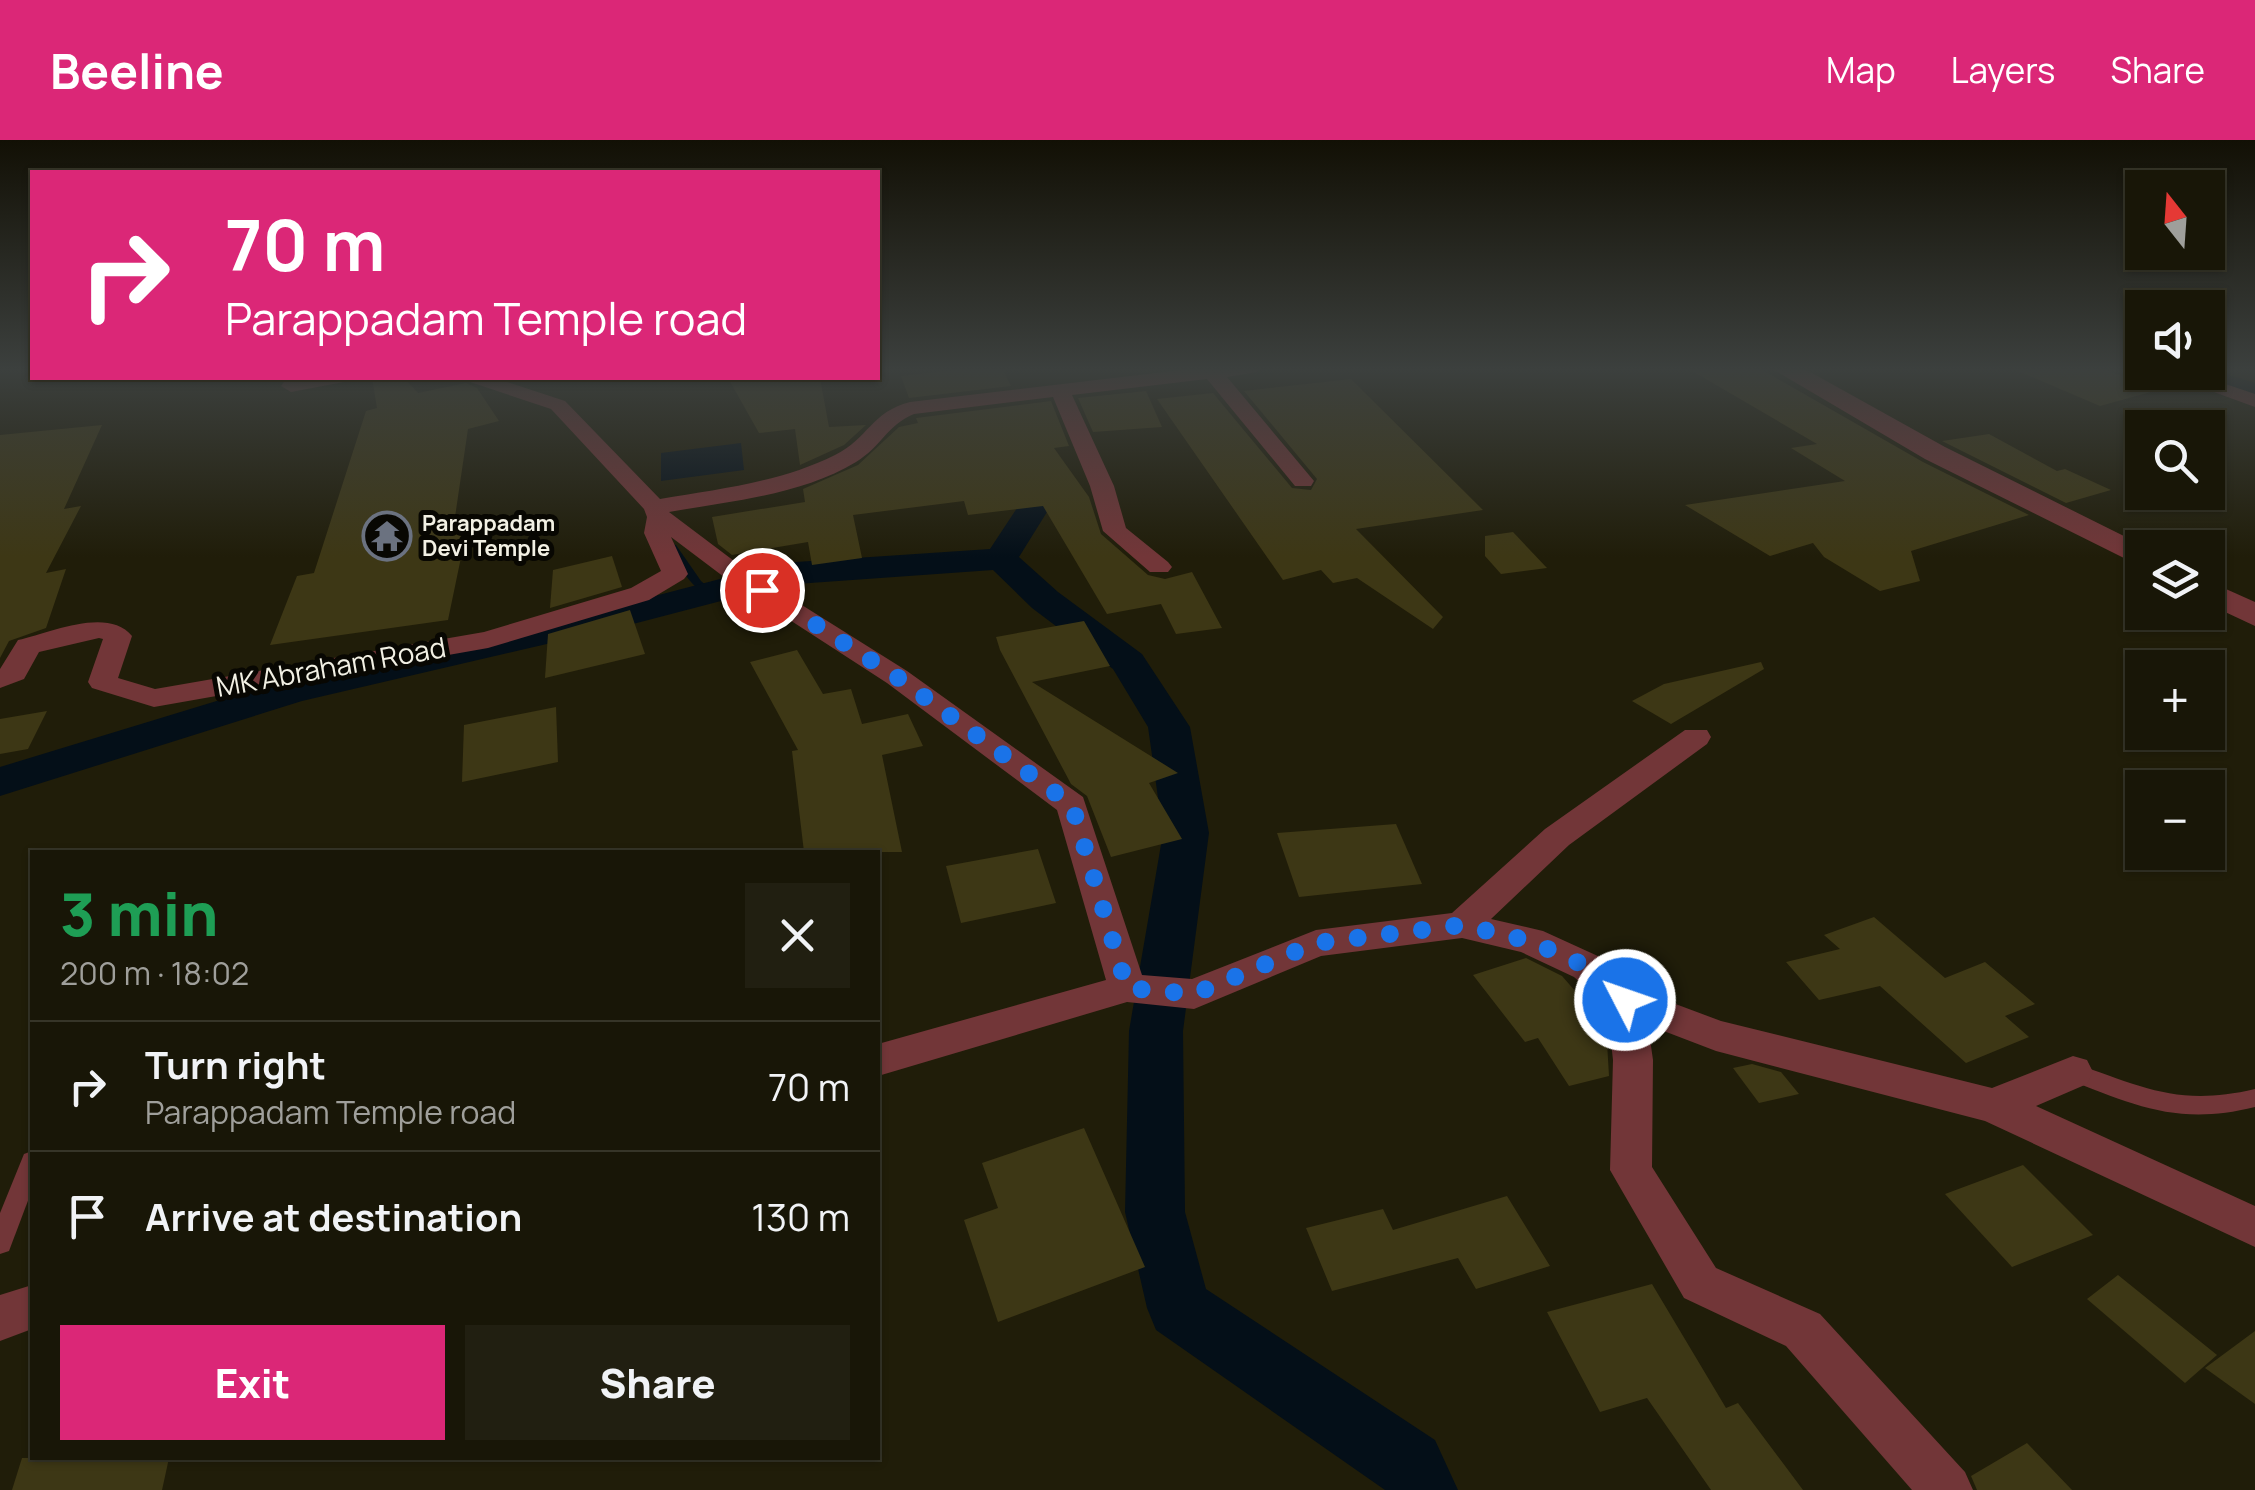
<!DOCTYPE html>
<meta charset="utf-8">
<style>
body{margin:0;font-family:Manrope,sans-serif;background:#211f11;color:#f1f3f6;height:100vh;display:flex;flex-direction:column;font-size:38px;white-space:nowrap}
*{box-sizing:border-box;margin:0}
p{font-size:32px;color:#9f9f9b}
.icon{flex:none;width:55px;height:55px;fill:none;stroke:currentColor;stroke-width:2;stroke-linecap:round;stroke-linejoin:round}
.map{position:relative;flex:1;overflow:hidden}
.side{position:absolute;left:30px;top:710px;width:850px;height:610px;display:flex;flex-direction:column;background:#181607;border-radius:0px;box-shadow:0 2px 8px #0004,0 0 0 2px #363528}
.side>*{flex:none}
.guide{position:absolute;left:30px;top:30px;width:850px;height:210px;border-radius:0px;box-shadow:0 2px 8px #0004,0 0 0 2px #363528;background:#db2777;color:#fff;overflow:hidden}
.needle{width:65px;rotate:343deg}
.controls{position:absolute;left:2125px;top:30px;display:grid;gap:20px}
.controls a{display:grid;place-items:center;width:100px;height:100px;border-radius:0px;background:#181607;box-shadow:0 2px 8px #0004,0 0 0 2px #363528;font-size:50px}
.pin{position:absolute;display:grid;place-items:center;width:85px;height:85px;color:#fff;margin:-42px;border:5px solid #fff;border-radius:50%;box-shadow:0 2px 10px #0007}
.me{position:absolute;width:110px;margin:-55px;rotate:311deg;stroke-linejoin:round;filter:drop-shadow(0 0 8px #0008)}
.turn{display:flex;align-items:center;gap:35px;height:210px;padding:0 30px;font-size:45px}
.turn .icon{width:130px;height:130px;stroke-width:2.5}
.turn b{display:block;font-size:70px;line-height:85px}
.round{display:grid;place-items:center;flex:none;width:105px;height:105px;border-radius:0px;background:#211f11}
.overview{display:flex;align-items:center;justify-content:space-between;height:170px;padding:0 30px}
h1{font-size:60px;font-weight:800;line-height:75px;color:#1e9e55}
.button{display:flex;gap:20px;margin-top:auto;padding:20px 30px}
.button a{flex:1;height:115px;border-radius:0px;background:#db2777;color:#fff;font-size:40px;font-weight:800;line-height:115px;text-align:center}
.button a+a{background:#211f11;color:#f1f3f6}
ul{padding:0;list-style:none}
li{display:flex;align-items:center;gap:30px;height:130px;padding:0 30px;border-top:2px solid #363528}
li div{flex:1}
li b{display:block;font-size:38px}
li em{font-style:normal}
header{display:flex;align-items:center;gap:60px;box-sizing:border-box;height:140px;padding:0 50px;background:#db2777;color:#fff}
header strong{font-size:48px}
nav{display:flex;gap:55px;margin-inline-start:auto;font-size:35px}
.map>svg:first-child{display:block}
.water{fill:#040f18}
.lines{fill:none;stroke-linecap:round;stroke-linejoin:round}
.stream{fill:#040f18;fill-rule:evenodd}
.canal{fill:#040f18;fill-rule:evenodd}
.building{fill:#3d3715}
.service{fill:#723638;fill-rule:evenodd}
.minor{fill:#723638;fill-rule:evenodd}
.tertiary{fill:#723638;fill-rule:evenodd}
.route{stroke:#1a73e8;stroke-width:18;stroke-dasharray:0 32.4}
.labels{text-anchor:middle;stroke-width:10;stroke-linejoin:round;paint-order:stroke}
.far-poi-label{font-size:22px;font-weight:bold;fill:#f2f0e4;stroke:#080702;text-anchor:start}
.street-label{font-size:28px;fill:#f2f0e4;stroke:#080702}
</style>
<header>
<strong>Beeline</strong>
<nav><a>Map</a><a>Layers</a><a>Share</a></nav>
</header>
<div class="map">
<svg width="2255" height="1350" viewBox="0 0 2255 1350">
<rect width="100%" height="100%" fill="#201d09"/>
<path class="water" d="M 741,303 L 744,330 L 661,341 L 661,313 Z"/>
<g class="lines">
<path class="stream" d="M 673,404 L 676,405 L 701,441 L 713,451 L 713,455 C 692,453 679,424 668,407 Z"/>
<g class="canal">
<path d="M 2208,228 L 2255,243 L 2255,260 L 2187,238 L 2184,232 L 2208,232 Z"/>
<path d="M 1031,362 L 1043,365 L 1047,372 L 1019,417 L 1058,452 L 1142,514 L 1190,587 L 1209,693 L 1183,891 L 1185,1072 L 1206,1149 L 1435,1300 L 1458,1350 L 1385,1350 L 1156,1190 L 1147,1168 L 1125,1072 L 1129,891 L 1163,693 L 1148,587 L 1113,529 L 1032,468 L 993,430 L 782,445 L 633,484 L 302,561 L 0,656 L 0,627 L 276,543 L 628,463 L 781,423 L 990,409 L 1019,365 Z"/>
</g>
</g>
<g class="building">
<path d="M 972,228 L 1002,228 L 1011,246 L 909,258 L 901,236 Z"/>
<path d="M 1687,228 L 1759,228 L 1923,322 L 2029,375 L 1911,411 L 1920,441 L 1880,451 L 1824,417 L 1813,403 L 1770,416 L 1685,365 L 1845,341 L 1791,308 L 1817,304 Z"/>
<path d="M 2011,228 L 2101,228 L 2158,250 L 2100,266 Z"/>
<path d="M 372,238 L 404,238 L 418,253 L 466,243 L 477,248 L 499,281 L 468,289 L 455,377 L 469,379 L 448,480 L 270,505 L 297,436 L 314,433 L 366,271 L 377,268 Z"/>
<path d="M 728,238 L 820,238 L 829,287 L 866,285 L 844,305 L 800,325 L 795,289 L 759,293 Z"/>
<path d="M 1351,239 L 1483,370 L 1356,389 L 1443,477 L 1433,489 L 1357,438 L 1333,443 L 1321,430 L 1283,440 L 1157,259 L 1213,253 L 1292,348 L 1311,350 L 1317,339 L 1244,251 Z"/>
<path d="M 1146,251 L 1162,287 L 1093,292 L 1078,258 Z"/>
<path d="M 1051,261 L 1069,306 L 1054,308 L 1089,357 L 1101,394 L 1148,435 L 1165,439 L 1192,432 L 1222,488 L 1176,494 L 1161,464 L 1107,474 L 1043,366 L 968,375 L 964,361 L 853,375 L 862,418 L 812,425 L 808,402 L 732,415 L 718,404 L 712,377 L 805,362 L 803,349 L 858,325 L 899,287 L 918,283 L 916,278 Z"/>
<path d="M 102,285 L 64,369 L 81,366 L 46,433 L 66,429 L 46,488 L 9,501 L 0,518 L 0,295 Z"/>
<path d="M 1989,294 L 2057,331 L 2065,329 L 2111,350 L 2066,363 L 1942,301 Z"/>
<path d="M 1513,392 L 1547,428 L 1501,434 L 1485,416 L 1485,396 Z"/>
<path d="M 612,416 L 622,447 L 550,468 L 553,430 Z"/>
<path d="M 630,470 L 645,514 L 545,538 L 548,494 Z"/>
<path d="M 1084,481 L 1110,526 L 1032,542 L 1178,633 L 1149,643 L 1182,699 L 1111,717 L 1087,656 L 1071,644 L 1000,510 L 996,497 Z"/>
<path d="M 797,510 L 823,554 L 851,549 L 862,584 L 908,574 L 923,606 L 882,615 L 902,712 L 804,712 L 792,611 L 798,610 L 750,522 Z"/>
<path d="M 1761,522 L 1764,529 L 1671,584 L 1632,561 L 1664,544 Z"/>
<path d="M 556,567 L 558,622 L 462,642 L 464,585 Z"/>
<path d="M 47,571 L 28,609 L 0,614 L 0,579 Z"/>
<path d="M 1396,684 L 1422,744 L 1299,757 L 1277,693 Z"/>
<path d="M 1038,709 L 1056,763 L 961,783 L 946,726 Z"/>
<path d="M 1874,777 L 1945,838 L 1985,822 L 2035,864 L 2005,876 L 2029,897 L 1966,923 L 1880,846 L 1819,860 L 1786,822 L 1840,809 L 1824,795 Z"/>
<path d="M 1526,818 L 1562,836 L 1598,877 L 1591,879 L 1607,902 L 1609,936 L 1569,946 L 1538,898 L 1525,902 L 1473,835 Z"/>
<path d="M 1752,924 L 1781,932 L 1799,954 L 1759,963 L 1733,928 Z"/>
<path d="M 1084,988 L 1145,1127 L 998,1182 L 964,1080 L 998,1068 L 982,1023 Z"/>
<path d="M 2023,1025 L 2093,1095 L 2012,1127 L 1945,1054 Z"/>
<path d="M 1507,1056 L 1550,1126 L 1476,1149 L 1458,1118 L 1332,1151 L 1306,1088 L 1383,1069 L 1393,1090 Z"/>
<path d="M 2118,1135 L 2217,1215 L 2185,1243 L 2087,1159 Z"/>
<path d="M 1652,1144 L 1726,1268 L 1738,1263 L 1803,1350 L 1711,1350 L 1647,1258 L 1600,1272 L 1547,1172 Z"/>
<path d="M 2255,1191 L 2255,1264 L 2205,1228 Z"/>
<path d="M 2027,1303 L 2072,1350 L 1977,1350 L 1971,1336 Z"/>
<path d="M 22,1318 L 169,1318 L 162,1350 L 12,1350 Z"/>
</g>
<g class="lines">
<g class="service">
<path d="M 2073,923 C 2144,947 2178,967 2255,949 L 2255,967 C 2179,986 2135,966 2065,938 L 2062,932 L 2065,926 Z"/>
<path d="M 32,1011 L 32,1050 L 9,1111 L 0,1114 L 0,1073 L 24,1014 Z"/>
</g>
<g class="minor">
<path d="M 1198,228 L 1260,228 L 1257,232 L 1227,237 L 1314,341 L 1311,346 L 1295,346 L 1207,239 L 1072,255 L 1114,346 L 1126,388 L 1168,422 L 1172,427 L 1168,432 L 1150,432 L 1103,391 L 1090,346 L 1053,257 L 914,274 C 886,286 882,306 856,322 C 802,355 730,361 669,372 L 746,430 L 907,531 L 1083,657 L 1142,835 L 1192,839 L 1316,790 L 1452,773 L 1545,689 L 1685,590 L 1707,590 L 1711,597 L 1707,604 L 1569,705 L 1491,779 L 1543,791 L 1600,817 L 1638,850 L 1721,881 L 1992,948 L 2073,916 L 2087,920 L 2093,932 L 2087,944 L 2036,966 L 2255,1066 L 2255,1107 L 1985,981 L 1716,911 L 1648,885 L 1653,920 L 1652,1027 L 1716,1128 L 1820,1174 L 1965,1332 L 1973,1350 L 1912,1350 L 1786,1206 L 1684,1158 L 1610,1030 L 1613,920 L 1607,866 L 1574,837 L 1521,812 L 1462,798 L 1321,816 L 1194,869 L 1127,862 L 878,936 L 878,904 L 1106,840 L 1057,670 L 887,543 L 728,440 L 671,397 L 688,434 L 684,439 L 649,460 L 488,508 L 154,567 L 92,548 L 88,542 L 103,499 L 99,498 L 39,512 L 24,539 L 0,548 L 0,529 L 18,500 C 49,493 108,466 132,496 L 118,538 L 155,549 L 484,492 L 631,448 L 661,431 L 644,393 L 647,377 L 644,369 L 551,269 L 470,242 L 467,238 L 495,238 L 565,261 L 660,359 C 720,349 781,342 835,315 C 869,298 871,272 910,262 Z"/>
<path d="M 2159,232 L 2190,232 L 2255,254 L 2255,267 Z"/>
<path d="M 305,238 L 347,238 L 344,242 L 291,252 L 281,246 L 284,242 Z"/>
<path d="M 32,1145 L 32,1189 L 0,1201 L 0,1155 Z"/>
</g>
<g class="tertiary">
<path d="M 1771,228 L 1803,228 L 1945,307 L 2148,408 L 2142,408 L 2142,427 L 1925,319 Z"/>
<path d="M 2208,441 L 2255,462 L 2255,486 L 2208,464 Z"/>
</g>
</g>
<linearGradient id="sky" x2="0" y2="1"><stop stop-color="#121005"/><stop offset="0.55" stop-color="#3c403e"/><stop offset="1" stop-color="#3c403e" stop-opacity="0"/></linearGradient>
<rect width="2255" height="417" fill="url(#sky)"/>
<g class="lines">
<path class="route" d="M 762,450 L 897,537 L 1072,665 L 1127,848 L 1194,854 L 1316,803 L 1462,785 L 1530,801 L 1588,827 L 1625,860"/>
</g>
<defs>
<g id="temple-ring" transform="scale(2.5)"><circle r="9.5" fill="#080702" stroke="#6b7280" stroke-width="1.5"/><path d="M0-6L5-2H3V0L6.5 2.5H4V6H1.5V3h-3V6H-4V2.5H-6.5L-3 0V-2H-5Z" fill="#6b7280"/></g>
</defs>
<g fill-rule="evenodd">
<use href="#temple-ring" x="387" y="396"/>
</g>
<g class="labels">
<g class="far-poi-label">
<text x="422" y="391">Parappadam<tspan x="422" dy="25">Devi Temple</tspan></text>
</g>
<g class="street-label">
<text transform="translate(331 527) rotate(-10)" y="10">MK Abraham Road</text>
</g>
</g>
</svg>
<div class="controls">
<a><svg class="needle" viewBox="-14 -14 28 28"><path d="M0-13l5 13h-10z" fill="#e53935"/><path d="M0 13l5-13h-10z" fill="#9f9f9b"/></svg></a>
<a><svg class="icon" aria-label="sound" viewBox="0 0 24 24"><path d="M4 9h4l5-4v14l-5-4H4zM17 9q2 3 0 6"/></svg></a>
<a><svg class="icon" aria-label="search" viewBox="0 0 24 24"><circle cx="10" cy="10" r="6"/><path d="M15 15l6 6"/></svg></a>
<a><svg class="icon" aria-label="layers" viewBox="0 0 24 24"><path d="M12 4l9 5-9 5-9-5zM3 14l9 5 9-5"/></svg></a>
<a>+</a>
<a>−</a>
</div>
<div class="pin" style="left:762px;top:450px;background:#d93025"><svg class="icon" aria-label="arrive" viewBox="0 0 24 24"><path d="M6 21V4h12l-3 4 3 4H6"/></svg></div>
<svg class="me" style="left:1625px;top:860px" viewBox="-20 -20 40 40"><circle r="17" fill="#1a73e8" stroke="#fff" stroke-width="3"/><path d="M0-11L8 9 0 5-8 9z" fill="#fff"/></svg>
<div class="guide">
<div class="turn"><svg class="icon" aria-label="right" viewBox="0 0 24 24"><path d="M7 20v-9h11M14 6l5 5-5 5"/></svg><div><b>70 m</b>Parappadam Temple road</div></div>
</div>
<section class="side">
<div class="overview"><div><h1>3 min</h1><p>200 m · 18:02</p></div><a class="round"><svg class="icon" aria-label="close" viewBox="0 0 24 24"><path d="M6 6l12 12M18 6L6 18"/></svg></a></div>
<ul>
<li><svg class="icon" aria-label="right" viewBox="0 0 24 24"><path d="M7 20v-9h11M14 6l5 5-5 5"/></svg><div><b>Turn right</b><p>Parappadam Temple road</p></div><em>70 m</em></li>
<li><svg class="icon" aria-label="arrive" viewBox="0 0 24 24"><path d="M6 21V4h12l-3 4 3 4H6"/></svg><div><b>Arrive at destination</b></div><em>130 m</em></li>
</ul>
<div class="button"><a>Exit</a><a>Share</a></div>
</section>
</div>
